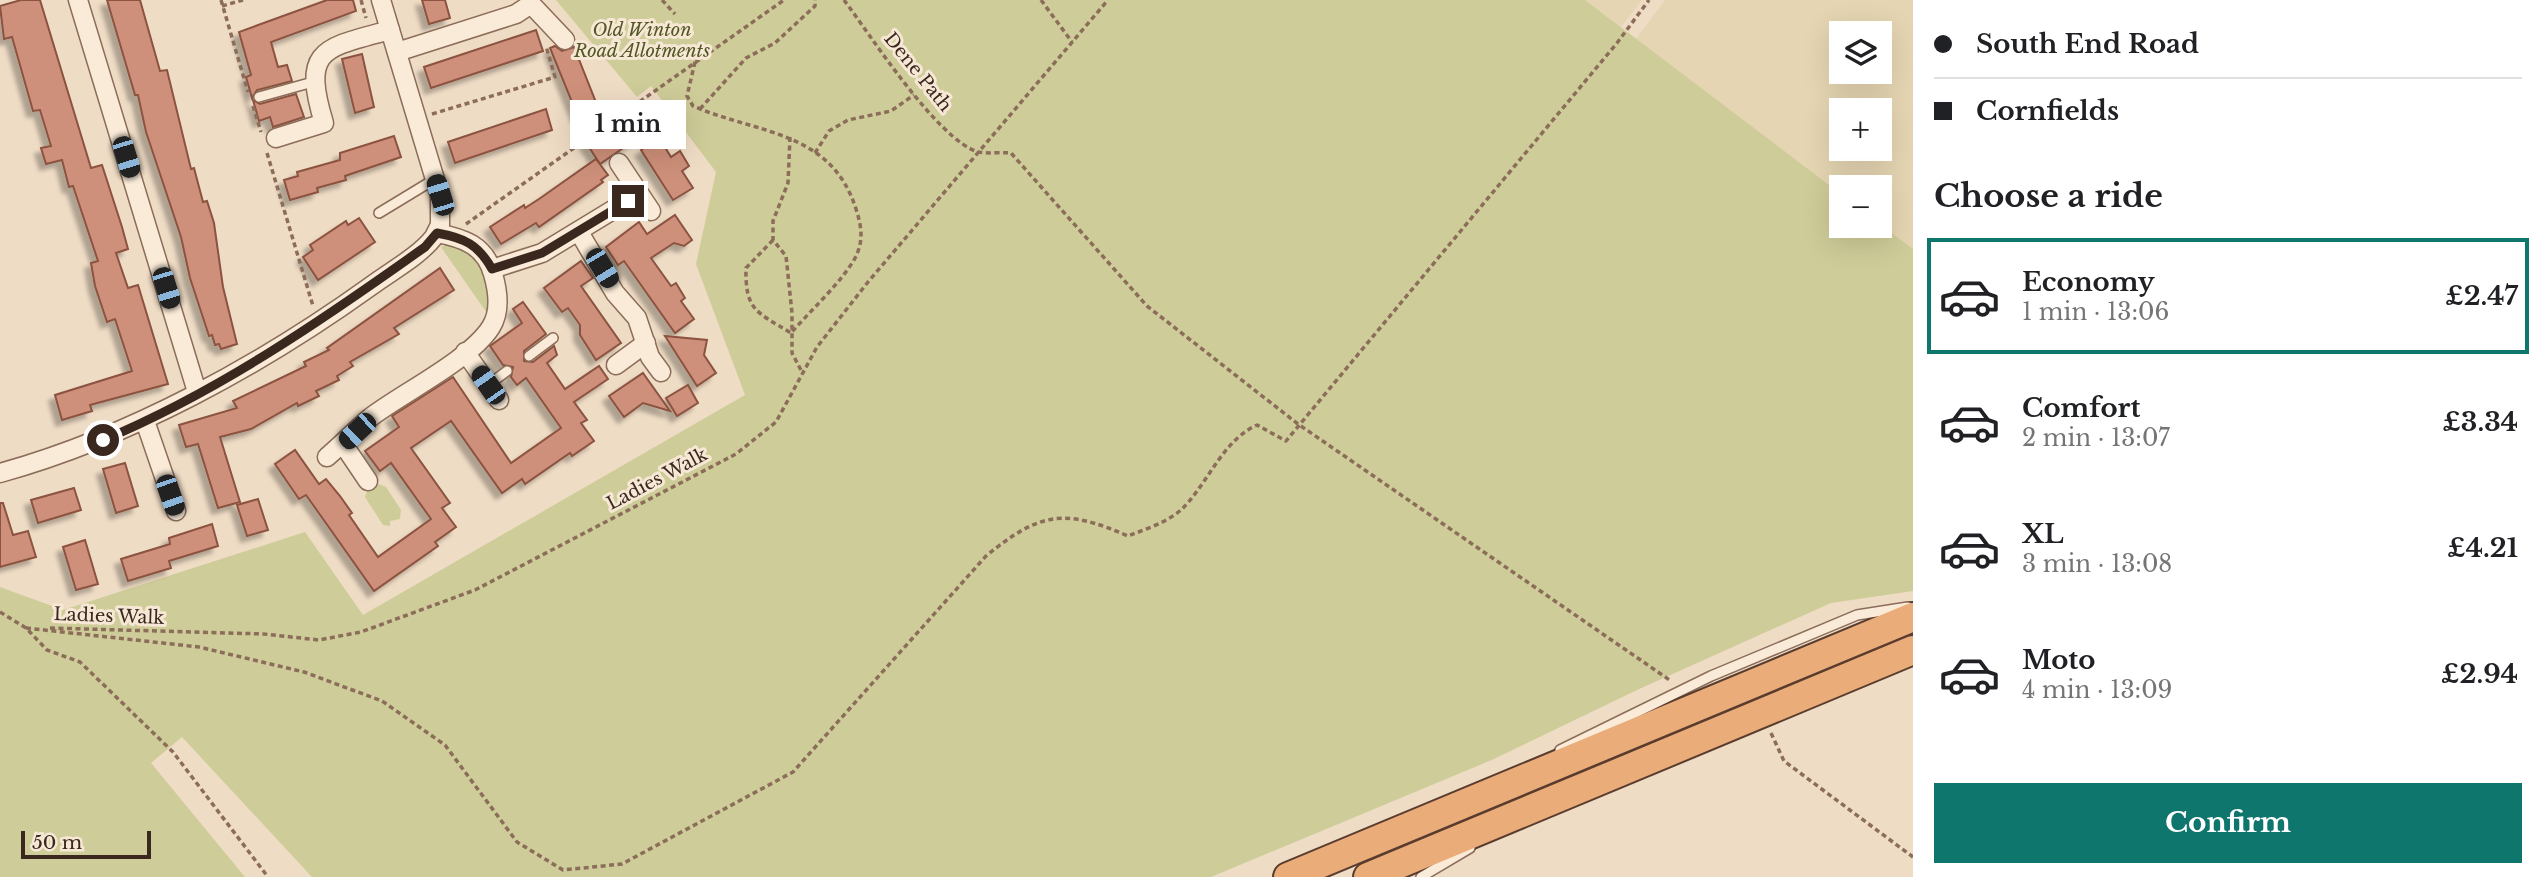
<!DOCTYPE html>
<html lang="en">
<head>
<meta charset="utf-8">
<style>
	body { margin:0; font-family:"Libre Baskerville",serif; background:#f2f2f2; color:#202124; height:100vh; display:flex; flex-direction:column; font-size:26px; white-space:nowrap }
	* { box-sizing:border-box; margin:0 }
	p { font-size:23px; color:#757577 }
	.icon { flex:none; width:38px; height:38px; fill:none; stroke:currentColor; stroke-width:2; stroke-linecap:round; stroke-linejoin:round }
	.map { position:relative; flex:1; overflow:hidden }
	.details { display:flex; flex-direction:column; background:#fff; width:630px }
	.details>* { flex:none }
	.top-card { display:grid; align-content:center; height:154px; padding:0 21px; background:#fff }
	.tools { position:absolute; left:1829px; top:21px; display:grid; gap:14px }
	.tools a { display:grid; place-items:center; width:63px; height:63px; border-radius:0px; background:#fff; box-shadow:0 7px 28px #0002; font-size:35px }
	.scale { position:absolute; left:21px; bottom:18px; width:130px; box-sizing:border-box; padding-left:7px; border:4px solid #3a281f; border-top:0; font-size:19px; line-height:24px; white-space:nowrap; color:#3a281f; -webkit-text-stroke:5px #f6e8d5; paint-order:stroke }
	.end { position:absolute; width:32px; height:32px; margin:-16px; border:9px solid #3a281f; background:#fff; box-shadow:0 0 0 4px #fff }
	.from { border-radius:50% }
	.bubble { position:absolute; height:49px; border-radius:0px; background:#fff; box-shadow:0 7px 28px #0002; font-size:23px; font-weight:700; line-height:49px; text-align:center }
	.car { position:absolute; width:21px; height:42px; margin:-21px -10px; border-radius:9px; box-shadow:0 0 5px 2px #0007; background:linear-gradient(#222 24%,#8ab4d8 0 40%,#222 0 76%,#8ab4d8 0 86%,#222 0) }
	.top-card b { display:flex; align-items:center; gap:24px; height:66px; font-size:26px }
	.top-card b+b { border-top:2px solid #e0e0e0 }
	.top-card i { width:18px; height:18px; background:#202124 }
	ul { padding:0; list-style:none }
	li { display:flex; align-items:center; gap:21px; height:116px; margin:0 14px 10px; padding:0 7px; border:4px solid transparent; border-radius:0px }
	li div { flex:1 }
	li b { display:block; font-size:26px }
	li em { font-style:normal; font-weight:700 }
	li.current { border-color:#0f766e }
	li>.icon { width:63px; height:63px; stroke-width:1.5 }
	h2 { padding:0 21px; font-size:32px; line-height:84px }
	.action { display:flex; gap:14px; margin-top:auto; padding:14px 21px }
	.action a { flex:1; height:80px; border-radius:0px; background:#0f766e; color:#fff; font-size:28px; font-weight:700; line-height:80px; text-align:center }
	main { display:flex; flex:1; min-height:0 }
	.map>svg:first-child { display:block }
	.farmland { fill:#e5d5b2; fill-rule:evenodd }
	.green { fill:#cecc98 }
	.building { fill:#ce907a; stroke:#8b5240; stroke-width:2; filter:url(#shadow) }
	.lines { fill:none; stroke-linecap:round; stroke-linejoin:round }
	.service-casing { stroke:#8b6d5a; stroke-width:12 }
	.minor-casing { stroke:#8b6d5a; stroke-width:21 }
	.trunk-casing { stroke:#593c2f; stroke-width:32 }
	.path { stroke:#8b6d5a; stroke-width:3.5; stroke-dasharray:5 3.5; stroke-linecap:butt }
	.service { stroke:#faebd8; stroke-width:9 }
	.minor { stroke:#faebd8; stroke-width:18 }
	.trunk { stroke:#eaac78; stroke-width:28 }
	.route { stroke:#3a281f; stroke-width:9 }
	.labels { text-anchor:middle; stroke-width:6; stroke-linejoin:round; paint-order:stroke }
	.park-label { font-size:18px; font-style:italic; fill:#525725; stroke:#f6e8d5 }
	.street-label { font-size:18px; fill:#3a281f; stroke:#f6e8d5 }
</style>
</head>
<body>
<main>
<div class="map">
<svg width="1913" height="877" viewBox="0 0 1913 877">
	<defs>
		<filter id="shadow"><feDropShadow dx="-6" dy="6" stdDeviation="2" flood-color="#0004"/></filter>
	</defs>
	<rect width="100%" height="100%" fill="#efdcc5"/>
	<g class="farmland">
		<path d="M1585,0H1642L1621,27Z"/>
		<path d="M1665,0H1913V249L1880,224V187H1841V194L1636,39ZM1841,33H1880V72H1841ZM1841,110H1880V149H1841Z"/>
	</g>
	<g class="green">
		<path d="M556,0H1585L1841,194V226L1880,224L1913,249V591L1831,603L1637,690L1494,759L1211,877H312L182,737L151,763L245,877H0V587L63,610L305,532L363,615L745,395L696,264L716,172L651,86L637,97Z"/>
		<path d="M450,244C482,249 493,288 489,316L441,247Z"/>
		<path d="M376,483L386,487L401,510L400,519L390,521V526L383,525L365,497L368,489Z"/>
	</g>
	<g class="building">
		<path d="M21,0H40L91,168L102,165L122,227L128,249L116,253L128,288L138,285L168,384L90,405L92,411L62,420L55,395L132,371L115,319L107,322L95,286L91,263L98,261L73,186L69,187L62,160L46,164L41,148L51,146L40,110L33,111L12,37L4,39L0,6Z"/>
		<path d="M107,0H140L160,71L167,70L191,169L194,168L203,202L207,201L214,223L223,287L237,344L221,349L219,344L215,345L212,335L209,336L190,278L181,237L146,132L138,95H135Z"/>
		<path d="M327,0H353L356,11L271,42L278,67L287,65L292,81L257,90L252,98L246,77L251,75L239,32Z"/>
		<path d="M422,0H445L450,18L429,24Z"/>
		<path d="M536,30L543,51L431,88L424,67Z"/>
		<path d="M555,46L562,51L574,47L599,110L578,117L550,48Z"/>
		<path d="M362,54L374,107L355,113L342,59Z"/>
		<path d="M296,94L304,117L273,127L270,117L259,121L253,100L260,104Z"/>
		<path d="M546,109L552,130L455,163L448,142Z"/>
		<path d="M622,119L636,139L600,164L585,141Z"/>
		<path d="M394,136L401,157L345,176L346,180L317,188L318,192L290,200L284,180L298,176L297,172L340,160V153Z"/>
		<path d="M660,139L671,157L680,151L689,166L682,171L693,188L673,200L641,150Z"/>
		<path d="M596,159L608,175L601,180L603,182L539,227L536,223L501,244L490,227L524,205L525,208L539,199Z"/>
		<path d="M675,215L692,240L684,246L674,243L651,258L671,286L676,283L685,298L681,301L694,319L675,333L624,261L618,265L606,247L639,222L647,234Z"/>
		<path d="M359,218L375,242L318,280L303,257L313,250L310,245L346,221L348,225Z"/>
		<path d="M581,261L593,278L581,286L621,343L596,360L580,335V325L568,308L562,312L544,288Z"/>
		<path d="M440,268L454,290L394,328L399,334L350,362L353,366L337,376L339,380L316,391L319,396L298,406L297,403L251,429L220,437L240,502L218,508L198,444L186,447L179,425L237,408L233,401L306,366L304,362L329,350L327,348Z"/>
		<path d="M523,302L546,334L524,351V361L533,362L554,346L557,355L547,363L565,389L599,366L608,379L574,402L587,420L581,423L594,441L572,456L570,453L525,484L522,479L502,493L451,421L411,448L450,503L442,508L456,527L435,542L438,546L374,591L306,495L299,499L275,464L295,450L319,484L326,479L340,496L352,513L349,515L378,557L431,519L391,463L380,471L365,451L399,427L392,416L453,377L511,463L561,428L526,378L517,385L511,377L513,367L503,365L490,346L522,323L513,309Z"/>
		<path d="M665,336L707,340L704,355L716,373L697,386Z"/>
		<path d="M643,373L670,411L643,403L624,417L609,396Z"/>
		<path d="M688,385L698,403L677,416L666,398Z"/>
		<path d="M125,463L138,506L116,513L103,469Z"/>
		<path d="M74,488L81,510L38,523L31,500Z"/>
		<path d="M258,499L268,530L247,536L237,505Z"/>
		<path d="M0,503H3L13,535L28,531L36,557L0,567Z"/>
		<path d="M212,524L218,546L169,561L171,568L128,581L121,559L170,544L169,538Z"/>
		<path d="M85,540L98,584L76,590L63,547Z"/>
	</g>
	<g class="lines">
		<defs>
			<g id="service">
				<path d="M259,97L313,82"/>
				<path d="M379,213L435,179"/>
				<path d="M529,356L553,338"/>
				<path d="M488,385L507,371"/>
				<path d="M1560,750L1711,676L1857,615L1908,607"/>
				<path d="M1421,877L1470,848"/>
			</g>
			<g id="minor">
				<path d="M78,0L197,392"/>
				<path d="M397,52L516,14L531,4L565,40"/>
				<path d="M276,138L324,123C301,48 324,48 390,30"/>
				<path d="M619,163L651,211"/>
				<path d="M579,232L615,293L637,318L650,357L661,372"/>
				<path d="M492,269L542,253L639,194"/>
				<path d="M465,352L499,400"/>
				<path d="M616,365L646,343"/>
				<path d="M145,421L176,511"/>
				<path d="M343,444L368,481"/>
				<path d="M327,457C342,444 356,430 371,417C404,392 470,360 491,327C501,311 498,291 493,274C485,245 463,238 437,233"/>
				<path d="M0,473C130,437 261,365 371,286C391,271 418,257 434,237L440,225V196L381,0"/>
			</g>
			<g id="trunk">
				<path d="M1288,877L1913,617"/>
				<path d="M1368,877L1913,650"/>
			</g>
		</defs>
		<use href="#service" class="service-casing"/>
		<use href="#minor" class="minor-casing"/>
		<use href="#trunk" class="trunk-casing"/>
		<g class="path">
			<path d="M221,0L248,92"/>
			<path d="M361,0L366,18"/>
			<path d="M662,0L675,14"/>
			<path d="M844,0C871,36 937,139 978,152C988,154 1001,152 1011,153L1147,306L1298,424L1671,681"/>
			<path d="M1041,0L1072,42"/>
			<path d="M222,6L243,0"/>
			<path d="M695,62L687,96L693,106C757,134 831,130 856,209C862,228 864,242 854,260C838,286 811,310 791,333"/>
			<path d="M253,106L261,132"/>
			<path d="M700,109L746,58L775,43L815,6V0"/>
			<path d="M432,114L555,77L546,46"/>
			<path d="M790,137L788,183L773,221V240L786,256L792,313V353L803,374"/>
			<path d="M267,153L313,306"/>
			<path d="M815,153L829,131L848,120L891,111L914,95"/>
			<path d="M466,224L784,0"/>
			<path d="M773,240L746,268C745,311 757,312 791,333"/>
			<path d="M0,612L26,628L47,650L80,662L173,752L268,877"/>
			<path d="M26,628L199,647L304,672L382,701L445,745L517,842L563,870L622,864L793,772L986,556C1040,512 1064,508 1128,536C1146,529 1168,522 1182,509C1209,482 1222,441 1257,425L1286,441L1617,43L1649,0"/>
			<path d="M50,628L264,634L319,640L361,632L475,590L736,454L776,422L817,347L868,282L1108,0"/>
			<path d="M1771,733L1784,761L1913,857"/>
		</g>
		<use href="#service" class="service"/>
		<use href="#minor" class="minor"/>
		<use href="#trunk" class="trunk"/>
	</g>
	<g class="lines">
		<path class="route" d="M103,440C218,392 324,319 425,247L437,233C464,238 478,244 492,269L542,253L628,201"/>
	</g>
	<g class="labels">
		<g class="park-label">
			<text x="642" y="36">Old Winton<tspan x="642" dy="21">Road Allotments</tspan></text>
		</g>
		<g class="street-label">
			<text transform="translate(918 72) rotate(51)" y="6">Dene Path</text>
			<text transform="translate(657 479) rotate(-28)" y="6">Ladies Walk</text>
			<text transform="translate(109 616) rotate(2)" y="6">Ladies Walk</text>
		</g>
	</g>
</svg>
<div class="tools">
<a><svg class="icon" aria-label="layers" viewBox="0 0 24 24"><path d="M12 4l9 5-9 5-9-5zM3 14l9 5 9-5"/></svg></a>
<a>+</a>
<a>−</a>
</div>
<div class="scale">50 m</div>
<i class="end from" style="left:103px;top:440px"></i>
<i class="end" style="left:628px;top:201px"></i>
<div class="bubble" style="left:570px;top:100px;width:116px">1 min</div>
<i class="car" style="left:126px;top:157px;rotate:163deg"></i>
<i class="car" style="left:440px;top:195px;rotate:343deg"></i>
<i class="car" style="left:602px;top:268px;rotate:149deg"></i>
<i class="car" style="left:166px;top:288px;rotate:163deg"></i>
<i class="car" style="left:488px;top:385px;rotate:325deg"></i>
<i class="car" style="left:357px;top:431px;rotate:227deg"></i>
<i class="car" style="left:170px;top:495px;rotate:161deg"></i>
</div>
<section class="details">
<div class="top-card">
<b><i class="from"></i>South End Road</b>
<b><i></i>Cornfields</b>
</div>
<h2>Choose a ride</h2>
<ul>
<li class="current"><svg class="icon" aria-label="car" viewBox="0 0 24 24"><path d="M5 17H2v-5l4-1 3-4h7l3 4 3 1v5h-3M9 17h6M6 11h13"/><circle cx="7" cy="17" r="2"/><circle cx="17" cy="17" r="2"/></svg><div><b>Economy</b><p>1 min · 13:06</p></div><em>£2.47</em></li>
<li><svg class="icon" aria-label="car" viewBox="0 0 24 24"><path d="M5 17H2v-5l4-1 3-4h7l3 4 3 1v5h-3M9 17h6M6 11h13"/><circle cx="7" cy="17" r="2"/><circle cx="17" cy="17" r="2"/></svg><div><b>Comfort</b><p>2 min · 13:07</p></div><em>£3.34</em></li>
<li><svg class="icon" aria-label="car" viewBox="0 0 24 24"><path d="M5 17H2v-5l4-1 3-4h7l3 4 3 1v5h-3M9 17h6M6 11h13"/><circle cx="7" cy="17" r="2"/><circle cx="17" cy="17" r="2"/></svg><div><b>XL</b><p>3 min · 13:08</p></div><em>£4.21</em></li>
<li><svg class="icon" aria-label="car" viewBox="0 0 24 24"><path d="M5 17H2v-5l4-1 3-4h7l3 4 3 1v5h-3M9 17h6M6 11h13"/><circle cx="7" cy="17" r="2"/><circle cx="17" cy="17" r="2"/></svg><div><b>Moto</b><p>4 min · 13:09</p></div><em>£2.94</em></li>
</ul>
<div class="action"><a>Confirm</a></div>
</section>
</main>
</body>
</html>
